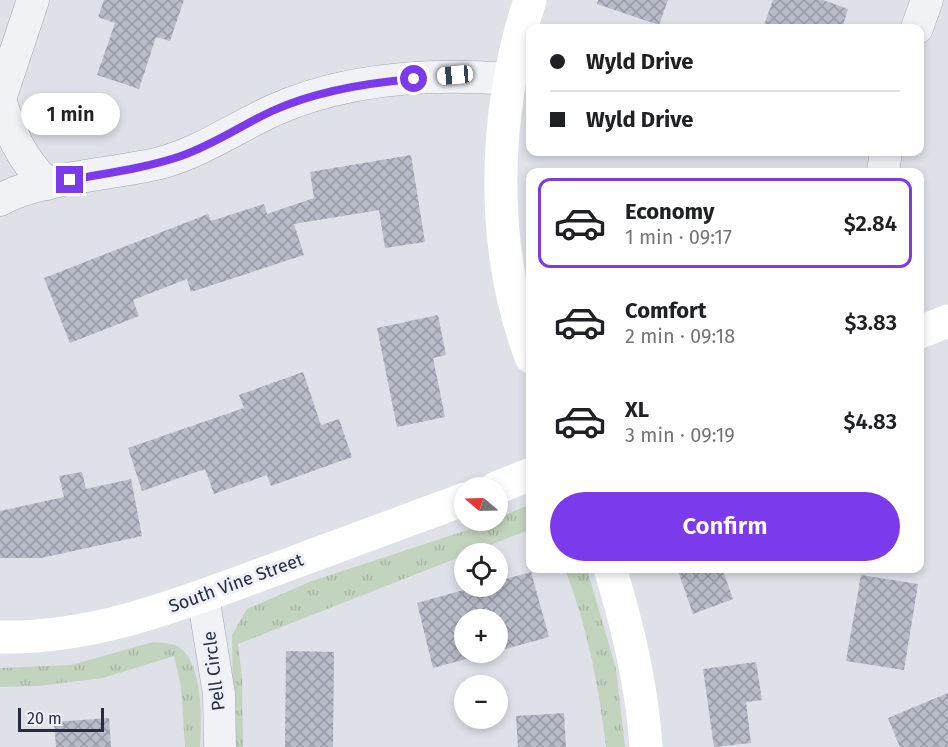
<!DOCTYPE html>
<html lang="en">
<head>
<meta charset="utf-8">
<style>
	body { margin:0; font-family:"Fira Sans",sans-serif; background:#f6f6f6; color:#202124; height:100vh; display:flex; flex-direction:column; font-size:22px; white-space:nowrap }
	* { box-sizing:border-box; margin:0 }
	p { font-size:20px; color:#757577 }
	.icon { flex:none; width:33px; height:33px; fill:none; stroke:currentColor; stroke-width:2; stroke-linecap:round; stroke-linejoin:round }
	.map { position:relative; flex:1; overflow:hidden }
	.side { position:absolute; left:526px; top:168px; width:398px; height:405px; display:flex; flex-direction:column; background:#fff; border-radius:12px; box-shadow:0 3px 9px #0003 }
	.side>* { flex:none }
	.banner { position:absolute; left:526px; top:24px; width:398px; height:132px; border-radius:12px; box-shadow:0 3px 9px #0003; display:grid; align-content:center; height:132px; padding:0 24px; background:#fff }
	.needle { width:39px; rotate:289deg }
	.controls { position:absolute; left:454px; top:477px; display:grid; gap:12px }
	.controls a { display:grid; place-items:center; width:54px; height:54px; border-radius:50%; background:#fff; box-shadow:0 3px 9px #0003; font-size:30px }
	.scale { position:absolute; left:18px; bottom:15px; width:86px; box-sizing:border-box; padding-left:6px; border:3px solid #262d40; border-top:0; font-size:16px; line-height:21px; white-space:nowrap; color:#262d40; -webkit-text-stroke:4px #edf0f6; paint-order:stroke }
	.end { position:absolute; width:27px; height:27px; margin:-14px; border:8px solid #7c3aed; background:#fff; box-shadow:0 0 0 3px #fff }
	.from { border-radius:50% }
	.bubble { position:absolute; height:42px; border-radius:21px; background:#fff; box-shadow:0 3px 9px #0003; font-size:20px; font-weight:600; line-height:42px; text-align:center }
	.car { position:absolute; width:18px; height:36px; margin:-18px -9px; border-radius:8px; box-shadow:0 0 4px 2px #0007; background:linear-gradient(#fff 24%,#345 0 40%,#fff 0 76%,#345 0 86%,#fff 0) }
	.banner b { display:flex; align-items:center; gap:21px; height:57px; font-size:22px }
	.banner b+b { border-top:2px solid #e0e0e0 }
	.banner i { width:15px; height:15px; background:#202124 }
	ul { padding:10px 0 0; list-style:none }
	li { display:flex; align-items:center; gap:18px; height:90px; margin:0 12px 9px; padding:0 12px; border:3px solid transparent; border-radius:12px }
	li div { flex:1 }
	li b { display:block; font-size:22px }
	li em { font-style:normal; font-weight:600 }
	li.active { border-color:#7c3aed }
	li>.icon { width:54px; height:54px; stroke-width:1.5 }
	.cta { display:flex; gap:12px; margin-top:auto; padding:12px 24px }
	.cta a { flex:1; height:69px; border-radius:36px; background:#7c3aed; color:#fff; font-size:24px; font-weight:600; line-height:69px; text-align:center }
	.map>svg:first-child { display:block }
	.grass { fill:url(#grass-tufts) }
	.building { fill:url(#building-cross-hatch) }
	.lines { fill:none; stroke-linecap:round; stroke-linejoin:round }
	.street-casing { stroke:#a3a7b2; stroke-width:33 }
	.street { stroke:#f1f2f6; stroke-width:32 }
	.secondary { stroke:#fff; stroke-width:33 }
	.route { stroke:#7c3aed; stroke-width:8 }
	.labels { text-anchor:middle; stroke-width:6; stroke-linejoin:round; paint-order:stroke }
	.street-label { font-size:18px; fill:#262d40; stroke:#edf0f6 }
</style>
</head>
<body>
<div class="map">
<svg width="948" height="747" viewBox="0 0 948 747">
	<defs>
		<pattern id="grass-tufts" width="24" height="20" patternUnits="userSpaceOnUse" patternTransform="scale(1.5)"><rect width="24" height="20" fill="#c2d3be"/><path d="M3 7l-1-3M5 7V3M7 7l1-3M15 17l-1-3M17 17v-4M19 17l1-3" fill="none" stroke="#a7b5a4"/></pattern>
		<pattern id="building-cross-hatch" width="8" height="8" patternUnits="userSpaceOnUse" patternTransform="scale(1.5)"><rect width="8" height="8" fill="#b8bcc8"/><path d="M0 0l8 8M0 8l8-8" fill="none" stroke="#9599a4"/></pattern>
	</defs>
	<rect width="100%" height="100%" fill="#dee1e8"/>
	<g class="grass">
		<path d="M531,504V529L238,644L242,677L243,747H234L232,635L247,609L312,581L498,520V518Z"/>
		<path d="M565,569H587L616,669L625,747H606C599,686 587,626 565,569Z"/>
		<path d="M153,642C161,643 173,642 180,648C203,664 202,722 200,747H185L181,686L174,656L103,678L38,686L0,687V668L71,665Z"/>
	</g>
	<g class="building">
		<path d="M104,0H184L170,41L156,37L139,89L97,75L115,23L98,17Z"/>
		<path d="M598,0H668L659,25L597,4Z"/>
		<path d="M773,0H823L848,9L842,28H763Z"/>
		<path d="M411,155L425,242L385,248L379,210L294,224L304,255L191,292L187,279L133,300L139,316L70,343L44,278L208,214L211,221L264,204L267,214L314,198L310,172Z"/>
		<path d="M438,315L446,355L433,358L445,417L397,427L377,328Z"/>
		<path d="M303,372L321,425L339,419L352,457L271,486L267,475L214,494L205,469L142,491L128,448L244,408L239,395Z"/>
		<path d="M82,472L86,489L131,479L142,536L41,558H0V511L64,497L59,476Z"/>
		<path d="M677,568H722L733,599L693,614Z"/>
		<path d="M531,572L549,637L498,651V620H465V652H491L433,668L417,603L478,586H498V581Z"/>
		<path d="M861,575L918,584L904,670L846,661Z"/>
		<path d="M286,651L334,652L333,747H285Z"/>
		<path d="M756,662L762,700L746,702L751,743L714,747L703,669Z"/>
		<path d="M948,693V747H900L888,718Z"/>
		<path d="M564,713L566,747H518L516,716Z"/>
		<path d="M109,718L111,747H56L54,722Z"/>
	</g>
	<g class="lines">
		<defs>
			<g id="street">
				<path d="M917,28L927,0"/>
				<path d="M0,99L33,0"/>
				<path d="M0,100C12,136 20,157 47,184"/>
				<path d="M883,172L886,152"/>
				<path d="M0,200C37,178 116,174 160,163C199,153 235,128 272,111C345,78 430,73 509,79"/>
				<path d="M203,596L219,694L220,747"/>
			</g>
		</defs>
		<use href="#street" class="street-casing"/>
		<use href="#street" class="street"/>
		<g class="secondary">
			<path d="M530,0C493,113 489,245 531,357"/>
			<path d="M920,332L948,321"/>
			<path d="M496,488L531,474"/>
			<path d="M610,568C628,628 642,685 646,747"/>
			<path d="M0,637C94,639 181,604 268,572C334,548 399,523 465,499"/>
		</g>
	</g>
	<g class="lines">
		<path class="route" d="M70,180C107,173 146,168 181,156C213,145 242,125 272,111C316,91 365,83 414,79"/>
	</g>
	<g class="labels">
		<g class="street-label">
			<text transform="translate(236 583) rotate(-20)" y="6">South Vine Street</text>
			<text transform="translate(214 671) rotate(-97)" y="6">Pell Circle</text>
		</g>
	</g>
</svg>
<div class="controls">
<a><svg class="needle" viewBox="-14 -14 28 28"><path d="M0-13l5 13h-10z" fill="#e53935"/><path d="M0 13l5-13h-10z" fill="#757577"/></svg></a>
<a><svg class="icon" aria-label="locate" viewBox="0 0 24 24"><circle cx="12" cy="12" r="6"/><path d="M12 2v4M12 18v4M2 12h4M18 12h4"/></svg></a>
<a>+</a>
<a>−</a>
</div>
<div class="scale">20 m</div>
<i class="end from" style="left:414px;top:79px"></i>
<i class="end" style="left:70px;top:180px"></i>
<div class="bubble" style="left:21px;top:93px;width:99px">1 min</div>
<i class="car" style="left:455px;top:75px;rotate:265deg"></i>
<div class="banner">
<b><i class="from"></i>Wyld Drive</b>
<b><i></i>Wyld Drive</b>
</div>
<section class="side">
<ul>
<li class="active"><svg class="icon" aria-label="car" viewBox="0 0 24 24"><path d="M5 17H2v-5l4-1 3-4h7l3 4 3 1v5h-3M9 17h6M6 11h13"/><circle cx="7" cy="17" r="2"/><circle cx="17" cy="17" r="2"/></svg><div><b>Economy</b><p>1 min · 09:17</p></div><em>$2.84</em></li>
<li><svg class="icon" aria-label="car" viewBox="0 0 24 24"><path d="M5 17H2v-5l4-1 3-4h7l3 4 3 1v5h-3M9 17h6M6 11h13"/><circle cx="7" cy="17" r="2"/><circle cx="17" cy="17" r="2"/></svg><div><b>Comfort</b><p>2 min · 09:18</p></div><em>$3.83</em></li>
<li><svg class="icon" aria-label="car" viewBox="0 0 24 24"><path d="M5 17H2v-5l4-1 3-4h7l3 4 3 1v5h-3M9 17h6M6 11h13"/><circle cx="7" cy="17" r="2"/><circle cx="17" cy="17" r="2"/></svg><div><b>XL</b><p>3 min · 09:19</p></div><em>$4.83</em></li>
</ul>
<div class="cta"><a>Confirm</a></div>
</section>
</div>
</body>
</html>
